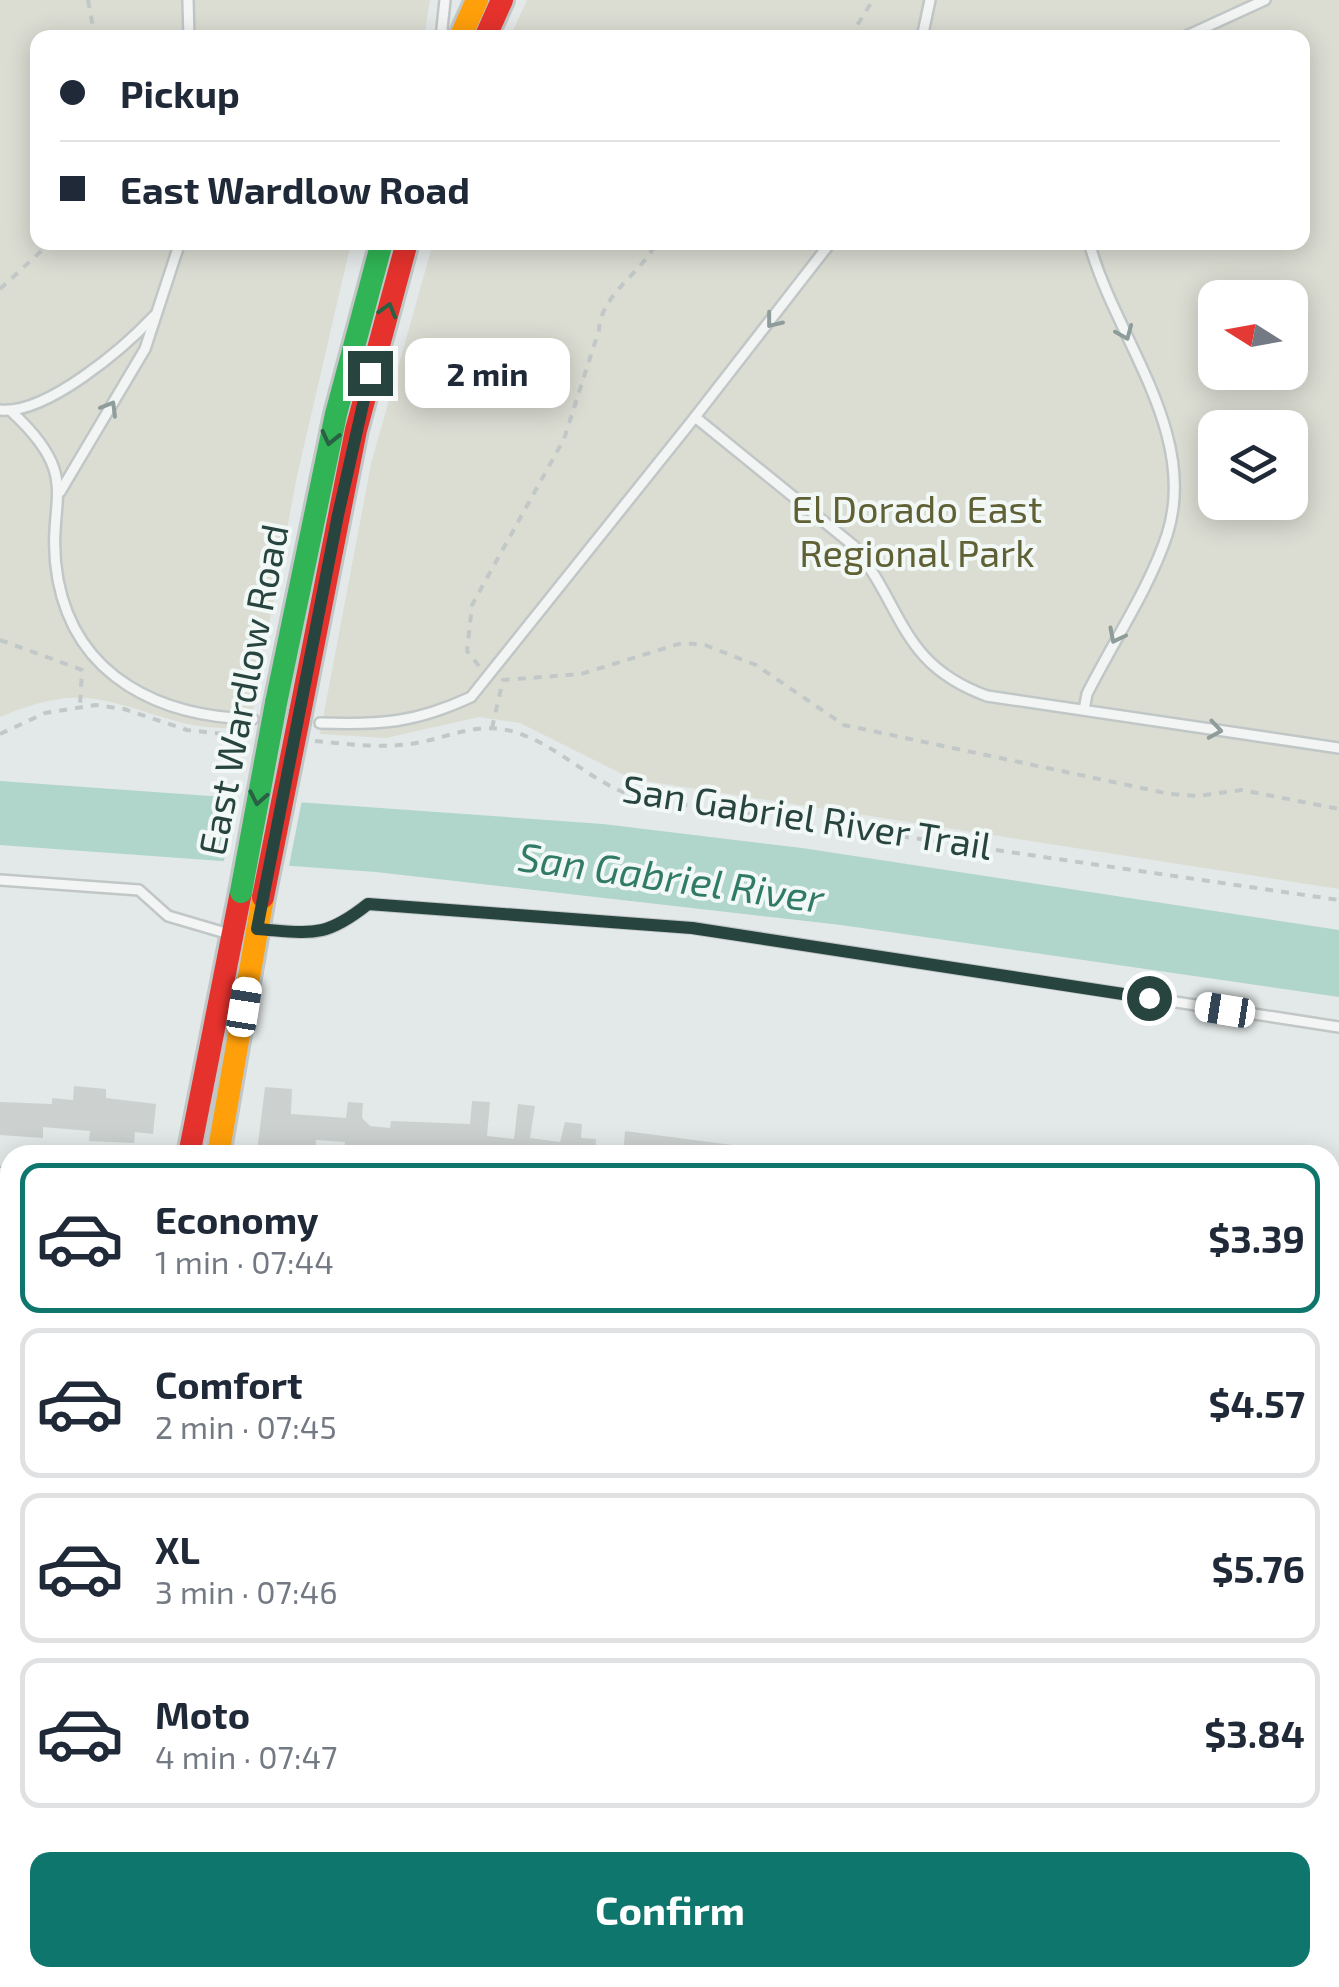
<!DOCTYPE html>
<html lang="en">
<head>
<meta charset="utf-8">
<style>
	body { margin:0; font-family:"Exo 2",sans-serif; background:#f2f2f3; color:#1f2937; height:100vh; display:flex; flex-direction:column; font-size:38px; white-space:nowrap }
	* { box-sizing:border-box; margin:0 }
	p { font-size:32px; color:#747a83 }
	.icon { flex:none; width:55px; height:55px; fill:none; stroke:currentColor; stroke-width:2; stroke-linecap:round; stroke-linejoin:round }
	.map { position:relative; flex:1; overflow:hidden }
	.drawer { position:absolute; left:0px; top:1145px; width:1340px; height:842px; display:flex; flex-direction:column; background:#fff; border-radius:30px 30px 0 0; box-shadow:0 5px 25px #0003 }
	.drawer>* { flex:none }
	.banner { position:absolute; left:30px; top:30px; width:1280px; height:220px; border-radius:20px; box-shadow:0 5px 25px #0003; display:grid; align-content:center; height:220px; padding:0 30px; background:#fff }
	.needle { width:65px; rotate:281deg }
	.tools { position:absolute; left:1198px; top:280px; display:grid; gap:20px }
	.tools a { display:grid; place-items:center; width:110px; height:110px; border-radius:20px; background:#fff; box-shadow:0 5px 25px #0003; font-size:50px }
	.end { position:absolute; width:45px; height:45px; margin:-22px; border:12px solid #28443f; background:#fff; box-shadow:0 0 0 5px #fff }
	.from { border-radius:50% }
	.bubble { position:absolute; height:70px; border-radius:20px; background:#fff; box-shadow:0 5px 25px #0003; font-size:32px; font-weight:700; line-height:70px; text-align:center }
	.car { position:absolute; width:30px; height:60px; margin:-30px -15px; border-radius:12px; box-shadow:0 0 8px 2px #0007; background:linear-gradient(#fff 24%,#345 0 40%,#fff 0 76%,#345 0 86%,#fff 0) }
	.banner b { display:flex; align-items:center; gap:35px; height:95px; font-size:38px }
	.banner b+b { border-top:2px solid #e0e1e3 }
	.banner i { width:25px; height:25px; background:#1f2937 }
	ul { padding:18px 0 0; list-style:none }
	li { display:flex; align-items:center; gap:30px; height:150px; margin:0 20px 15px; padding:0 10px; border:5px solid #e0e1e3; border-radius:20px }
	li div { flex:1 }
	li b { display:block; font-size:38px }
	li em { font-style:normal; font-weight:700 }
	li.current { border-color:#0f766e }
	li>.icon { width:90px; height:90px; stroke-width:1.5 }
	.button { display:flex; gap:20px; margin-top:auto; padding:20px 30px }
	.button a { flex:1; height:115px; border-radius:20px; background:#0f766e; color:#fff; font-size:40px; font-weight:700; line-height:115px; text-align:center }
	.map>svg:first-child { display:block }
	.green { fill:#dbddd3; fill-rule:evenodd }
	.water { fill:#b0d5ca }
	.pier { fill:#e3e9e8 }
	.building { fill:#ccd1d0 }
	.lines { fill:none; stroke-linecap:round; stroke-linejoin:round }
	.lane-casing { stroke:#c1c7c6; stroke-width:14 }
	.street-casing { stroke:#c1c7c6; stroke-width:22 }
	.fast-casing { stroke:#c1c7c6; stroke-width:28 }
	.slow-casing { stroke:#c1c7c6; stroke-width:28 }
	.jam-casing { stroke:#c1c7c6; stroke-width:28 }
	.path { stroke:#c2c8c7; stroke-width:4; stroke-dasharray:8 8; stroke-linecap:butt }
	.lane { stroke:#f3f5f5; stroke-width:9 }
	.street { stroke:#f3f5f5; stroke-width:18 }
	.fast { stroke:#30b455; stroke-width:22 }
	.slow { stroke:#ff9f0a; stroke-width:22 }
	.jam { stroke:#e5322d; stroke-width:22 }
	.fast-bridge-casing { stroke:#c1c7c6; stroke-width:28; stroke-linecap:butt }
	.jam-bridge-casing { stroke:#c1c7c6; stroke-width:28; stroke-linecap:butt }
	.fast-bridge { stroke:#30b455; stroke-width:22 }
	.jam-bridge { stroke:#e5322d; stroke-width:22 }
	.oneway { stroke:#2a6044 }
	.oneway2 { stroke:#8e9c9a }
	.route { stroke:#28443f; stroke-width:12 }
	.labels { text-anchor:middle; stroke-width:8; stroke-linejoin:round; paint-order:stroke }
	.park-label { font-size:38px; fill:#606035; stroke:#f1f8f6 }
	.street-label { font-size:38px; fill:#28443f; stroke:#f1f8f6 }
	.water-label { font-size:40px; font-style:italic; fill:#307a66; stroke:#f1f8f6 }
</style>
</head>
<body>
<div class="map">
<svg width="1339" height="1987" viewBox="0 0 1339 1987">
	<rect width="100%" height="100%" fill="#e3e9e8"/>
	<g class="green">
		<path d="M0,0H430L424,37L38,38V242L351,243L297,476L249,730C227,728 201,728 179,722C102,700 81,683 0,717Z"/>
		<path d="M527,0H1339V889L632,779L520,723L479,717L386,738L320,734L371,464L433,243L1302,242V38L510,37ZM1215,298H1290V372H1215ZM1215,428H1290V502H1215Z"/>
	</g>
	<path class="water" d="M0,781L603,824L802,848L1339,930V997L841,925L376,872L0,845Z"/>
	<path class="pier" d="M238,791L303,795L288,871L223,866Z"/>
	<g class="building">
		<path d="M74,1086L106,1089V1098L156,1104L153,1134L135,1132L134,1143L89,1141L90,1131L43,1127V1138L0,1135V1102L52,1104V1098L73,1100Z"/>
		<path d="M265,1087L292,1089L291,1114L346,1118L348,1102L363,1103L362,1118L370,1126L390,1128L391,1121L470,1124L472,1101L490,1102L487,1136L514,1139L518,1104L535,1106L530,1138L560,1142L565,1122L582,1124L581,1138L596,1139L595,1155H363L364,1150L344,1149L345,1142L316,1140L315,1155L257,1152Z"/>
		<path d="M625,1131L740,1146V1155H623Z"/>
	</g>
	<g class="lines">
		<defs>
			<g id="lane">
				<path d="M188,0L189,38"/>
				<path d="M441,38L445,0"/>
				<path d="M922,38L930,0"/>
				<path d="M1182,38L1265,0"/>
				<path d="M0,410C46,415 124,348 154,316"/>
				<path d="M12,412C87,482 43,499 58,580C77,679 162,717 253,719"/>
				<path d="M695,417L831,242"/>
				<path d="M60,492L145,349L180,242"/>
				<path d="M1084,710L1087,694C1113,642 1149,589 1167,535C1200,433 1114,336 1089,242"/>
				<path d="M320,723C381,725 415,723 471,697L695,417L854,546C905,610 900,664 987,696L1339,748"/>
				<path d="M0,880L139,890L168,916L229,934"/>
				<path d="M259,929C314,933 324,939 368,904L693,928L1339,1027"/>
			</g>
			<g id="street">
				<path d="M0,1177H10"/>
				<path d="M1330,1327L1339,1328"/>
				<path d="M0,1669L10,1671"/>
				<path d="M0,1886L10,1888"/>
				<path d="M439,1978L488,1987"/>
				<path d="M506,1987L508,1978"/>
				<path d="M718,1987L720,1978"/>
				<path d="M937,1987L939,1978"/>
				<path d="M1153,1987L1155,1978"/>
			</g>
			<path id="fast" d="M276,703L336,414L382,242"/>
			<g id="slow">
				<path d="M460,38L477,0"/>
				<path d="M218,1155L263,897"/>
				<path d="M27,1987L29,1978"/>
				<path d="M60,1987L61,1978"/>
			</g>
			<g id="jam">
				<path d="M485,38L502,0"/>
				<path d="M300,713L356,430L407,242"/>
				<path d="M189,1155L241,892"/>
			</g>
		</defs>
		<use href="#lane" class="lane-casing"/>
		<use href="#street" class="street-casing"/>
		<use href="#fast" class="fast-casing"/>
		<use href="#slow" class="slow-casing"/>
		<use href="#jam" class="jam-casing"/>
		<g class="path">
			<path d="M88,0L95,38"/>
			<path d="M849,38L873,0"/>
			<path d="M0,289L51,242"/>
			<path d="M0,640L82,670L80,705"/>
			<path d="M479,666L467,651L472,605L564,439L599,330C601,294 640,275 657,242"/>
			<path d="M492,728L503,680L581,674L682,643L705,645L756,665L844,725L1170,794L1197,796L1242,790L1339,809"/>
			<path d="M0,734L45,713L96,705L124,709L187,730L250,737"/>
			<path d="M315,741C348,744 383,749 416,743C451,737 477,721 515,732C563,747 595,788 645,799L1339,900"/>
		</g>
		<use href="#lane" class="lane"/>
		<use href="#street" class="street"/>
		<use href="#fast" class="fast"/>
		<use href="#slow" class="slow"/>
		<use href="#jam" class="jam"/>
		<defs>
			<path id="fast-bridge" d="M241,892L276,703"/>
			<path id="jam-bridge" d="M263,897L300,713"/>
		</defs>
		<use href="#fast-bridge" class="fast-bridge-casing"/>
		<use href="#jam-bridge" class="jam-bridge-casing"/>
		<use href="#fast-bridge" class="fast-bridge"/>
		<use href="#jam-bridge" class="jam-bridge"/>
	</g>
	<defs><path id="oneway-chevron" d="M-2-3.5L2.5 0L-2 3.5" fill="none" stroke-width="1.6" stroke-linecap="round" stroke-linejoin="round" transform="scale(2.5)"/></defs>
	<g class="oneway">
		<use href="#oneway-chevron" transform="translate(388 310) rotate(-74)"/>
		<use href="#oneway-chevron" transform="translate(330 438) rotate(103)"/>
		<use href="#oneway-chevron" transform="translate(258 798) rotate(101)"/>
	</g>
	<g class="oneway2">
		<use href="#oneway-chevron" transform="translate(773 321) rotate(128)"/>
		<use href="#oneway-chevron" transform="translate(1125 333) rotate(67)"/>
		<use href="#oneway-chevron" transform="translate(110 408) rotate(-59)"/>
		<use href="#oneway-chevron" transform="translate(1116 636) rotate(117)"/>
		<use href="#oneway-chevron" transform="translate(1215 730) rotate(9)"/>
	</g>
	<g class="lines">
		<path class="route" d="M370,373L338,515L257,929C311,933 324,939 368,904L692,928L1149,998"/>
	</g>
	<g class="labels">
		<g class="park-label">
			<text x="917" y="523">El Dorado East<tspan x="917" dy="44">Regional Park</tspan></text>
		</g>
		<g class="street-label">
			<text transform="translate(244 690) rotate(-79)" y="13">East Wardlow Road</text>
			<text transform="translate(807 818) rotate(9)" y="13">San Gabriel River Trail</text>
		</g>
		<g class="water-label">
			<text transform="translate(671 878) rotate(8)" y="14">San Gabriel River</text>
		</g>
	</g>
</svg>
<div class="tools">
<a><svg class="needle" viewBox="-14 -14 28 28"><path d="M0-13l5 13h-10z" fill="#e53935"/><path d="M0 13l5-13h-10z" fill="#747a83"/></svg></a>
<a><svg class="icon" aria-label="layers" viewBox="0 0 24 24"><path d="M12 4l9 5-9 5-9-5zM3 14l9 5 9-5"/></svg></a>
</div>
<i class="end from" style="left:1149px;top:998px"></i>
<i class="end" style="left:370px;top:373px"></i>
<div class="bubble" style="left:405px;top:338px;width:165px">2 min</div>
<i class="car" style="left:244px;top:1007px;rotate:9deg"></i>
<i class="car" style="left:1225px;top:1010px;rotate:279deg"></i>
<div class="banner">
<b><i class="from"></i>Pickup</b>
<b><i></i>East Wardlow Road</b>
</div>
<section class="drawer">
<ul>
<li class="current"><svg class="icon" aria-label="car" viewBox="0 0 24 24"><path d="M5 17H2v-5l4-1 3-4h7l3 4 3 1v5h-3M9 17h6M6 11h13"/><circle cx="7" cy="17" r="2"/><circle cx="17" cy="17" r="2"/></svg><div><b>Economy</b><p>1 min · 07:44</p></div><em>$3.39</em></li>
<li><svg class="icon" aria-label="car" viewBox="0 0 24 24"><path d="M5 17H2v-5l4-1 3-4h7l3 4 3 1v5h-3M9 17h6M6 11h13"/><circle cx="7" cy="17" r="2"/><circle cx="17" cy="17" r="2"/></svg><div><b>Comfort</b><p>2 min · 07:45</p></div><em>$4.57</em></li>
<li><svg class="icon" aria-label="car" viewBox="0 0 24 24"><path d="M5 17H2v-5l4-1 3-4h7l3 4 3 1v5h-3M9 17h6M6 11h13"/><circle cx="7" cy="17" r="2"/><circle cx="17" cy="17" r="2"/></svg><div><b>XL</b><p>3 min · 07:46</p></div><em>$5.76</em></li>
<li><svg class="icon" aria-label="car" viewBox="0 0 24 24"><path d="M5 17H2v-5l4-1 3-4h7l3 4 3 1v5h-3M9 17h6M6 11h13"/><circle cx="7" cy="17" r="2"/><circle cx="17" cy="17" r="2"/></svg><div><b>Moto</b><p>4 min · 07:47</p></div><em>$3.84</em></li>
</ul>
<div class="button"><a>Confirm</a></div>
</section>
</div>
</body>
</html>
